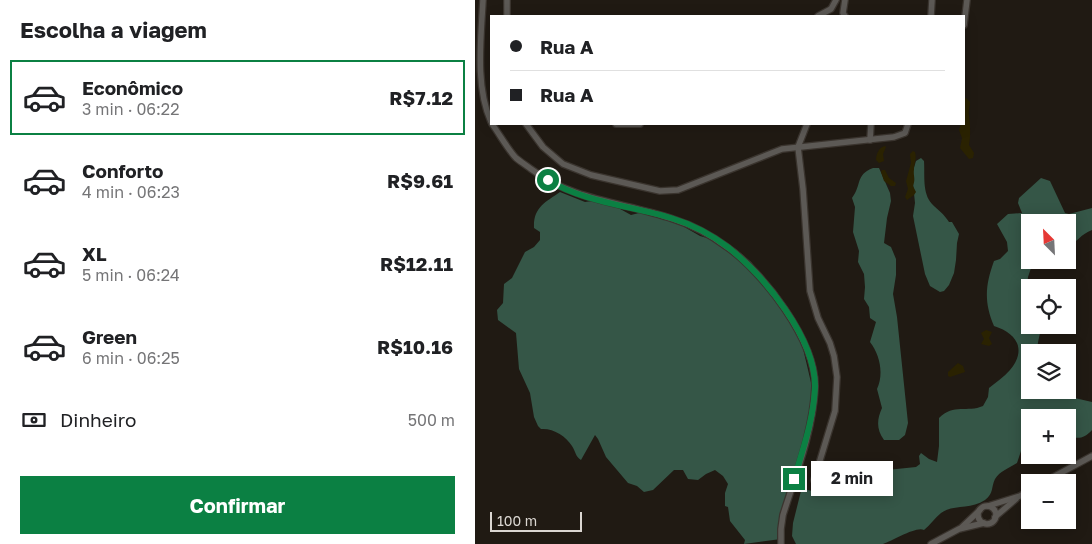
<!DOCTYPE html>
<html lang="pt">
<head>
<meta charset="utf-8">
<style>
	body { margin:0; font-family:"Golos Text",sans-serif; background:#f2f2f2; color:#202124; height:100vh; display:flex; flex-direction:column; font-size:19px; white-space:nowrap }
	* { box-sizing:border-box; margin:0 }
	p { font-size:16px; color:#757577 }
	.icon { flex:none; width:28px; height:28px; fill:none; stroke:currentColor; stroke-width:2; stroke-linecap:round; stroke-linejoin:round }
	.map { position:relative; flex:1; overflow:hidden }
	.drawer { display:flex; flex-direction:column; background:#fff; width:475px }
	.drawer>* { flex:none }
	.top-card { position:absolute; left:15px; top:15px; width:475px; height:110px; border-radius:0px; box-shadow:0 2px 12px #0003; display:grid; align-content:center; height:110px; padding:0 20px; background:#fff }
	.needle { width:32px; rotate:336deg }
	.buttons { position:absolute; left:546px; top:214px; display:grid; gap:10px }
	.buttons a { display:grid; place-items:center; width:55px; height:55px; border-radius:0px; background:#fff; box-shadow:0 2px 12px #0003; font-size:25px }
	.scale { position:absolute; left:15px; bottom:12px; width:92px; box-sizing:border-box; padding-left:5px; border:2px solid #dbd7d2; border-top:0; font-size:14px; line-height:18px; white-space:nowrap; color:#dbd7d2; -webkit-text-stroke:4px #201a13; paint-order:stroke }
	.end { position:absolute; width:22px; height:22px; margin:-11px; border:6px solid #0b8043; background:#fff; box-shadow:0 0 0 2px #fff }
	.from { border-radius:50% }
	.bubble { position:absolute; height:35px; border-radius:0px; background:#fff; box-shadow:0 2px 12px #0003; font-size:16px; font-weight:700; line-height:35px; text-align:center }
	.top-card b { display:flex; align-items:center; gap:18px; height:48px; font-size:19px }
	.top-card b+b { border-top:1px solid #e0e0e0 }
	.top-card i { width:12px; height:12px; background:#202124 }
	ul { padding:0; list-style:none }
	li { display:flex; align-items:center; gap:15px; height:75px; margin:0 10px 8px; padding:0 10px; border:2px solid transparent; border-radius:0px }
	li div { flex:1 }
	li b { display:block; font-size:19px }
	li em { font-style:normal; font-weight:700 }
	li.current { border-color:#0b8043 }
	li>.icon { width:45px; height:45px; stroke-width:1.5 }
	h2 { padding:0 20px; font-size:22px; line-height:60px }
	.pay { display:flex; align-items:center; gap:12px; height:55px; padding:0 20px; font-size:19px }
	.pay p { margin-inline-start:auto }
	.action { display:flex; gap:10px; margin-top:auto; padding:10px 20px }
	.action a { flex:1; height:58px; border-radius:0px; background:#0b8043; color:#fff; font-size:20px; font-weight:700; line-height:58px; text-align:center }
	main { display:flex; flex:1; min-height:0 }
	.map>svg:first-child { display:block }
	.forest { fill:#355647 }
	.sand { fill:#2a2201 }
	.lines { fill:none; stroke-linecap:round; stroke-linejoin:round }
	.street-casing { stroke:#3a342e; stroke-width:8 }
	.street { stroke:#5c5955; stroke-width:5.5 }
	.route { stroke:#0b8043; stroke-width:6 }
</style>
</head>
<body>
<main>
<section class="drawer">
<h2>Escolha a viagem</h2>
<ul>
<li class="current"><svg class="icon" aria-label="car" viewBox="0 0 24 24"><path d="M5 17H2v-5l4-1 3-4h7l3 4 3 1v5h-3M9 17h6M6 11h13"/><circle cx="7" cy="17" r="2"/><circle cx="17" cy="17" r="2"/></svg><div><b>Econômico</b><p>3 min · 06:22</p></div><em>R$7.12</em></li>
<li><svg class="icon" aria-label="car" viewBox="0 0 24 24"><path d="M5 17H2v-5l4-1 3-4h7l3 4 3 1v5h-3M9 17h6M6 11h13"/><circle cx="7" cy="17" r="2"/><circle cx="17" cy="17" r="2"/></svg><div><b>Conforto</b><p>4 min · 06:23</p></div><em>R$9.61</em></li>
<li><svg class="icon" aria-label="car" viewBox="0 0 24 24"><path d="M5 17H2v-5l4-1 3-4h7l3 4 3 1v5h-3M9 17h6M6 11h13"/><circle cx="7" cy="17" r="2"/><circle cx="17" cy="17" r="2"/></svg><div><b>XL</b><p>5 min · 06:24</p></div><em>R$12.11</em></li>
<li><svg class="icon" aria-label="car" viewBox="0 0 24 24"><path d="M5 17H2v-5l4-1 3-4h7l3 4 3 1v5h-3M9 17h6M6 11h13"/><circle cx="7" cy="17" r="2"/><circle cx="17" cy="17" r="2"/></svg><div><b>Green</b><p>6 min · 06:25</p></div><em>R$10.16</em></li>
</ul>
<div class="pay"><svg class="icon" aria-label="cash" viewBox="0 0 24 24"><path d="M3 7h18v10H3z"/><circle cx="12" cy="12" r="2"/></svg>Dinheiro<p>500 m</p></div>
<div class="action"><a>Confirmar</a></div>
</section>
<div class="map">
<svg width="617" height="544" viewBox="0 0 617 544">
	<rect width="100%" height="100%" fill="#201a13"/>
	<g class="forest">
		<path d="M446,158L449,161C450,175 447,193 457,204C463,210 469,214 474,222H477L484,234L482,243L481,260L479,273L474,285L469,291L465,292L455,286L450,274L438,216L440,203L437,174L441,161Z"/>
		<path d="M398,168H404L415,193L416,201L412,218L409,243L416,247L421,259V275L418,294L422,317L433,423L430,435L424,440H409C401,429 402,419 407,408L402,389C409,374 405,355 395,342L401,322L395,318L394,307L389,299L390,287L389,274L383,262L384,251L378,232L380,207L377,198C387,185 380,175 398,168Z"/>
		<path d="M566,178L575,181L590,213L594,214L617,208V230C606,234 602,242 593,247L592,222H555V260H561L556,268L553,277L551,296L555,304V325H566C566,334 561,344 563,352H555V390H579L591,396L617,402V430C609,439 603,439 593,436L592,418H555V450L546,451L542,463C534,468 525,471 520,479C516,487 519,493 510,500C495,510 478,504 466,513C460,518 455,525 449,530C441,526 418,541 408,544H321L317,536L318,523L326,491L328,489C336,490 345,495 353,492C367,487 371,479 388,484L412,470L441,467L445,464L444,456L446,453L454,459L462,462L464,446V418C479,403 492,413 508,406L513,397L514,388C521,382 529,377 535,370C552,350 542,333 519,326C509,302 510,286 519,261L525,259L533,251L532,242L522,224L533,214L547,213L543,203L544,198Z"/>
		<path d="M85,192L110,202L117,201L120,199L138,205L156,215L168,212L199,221L225,236L253,244L262,250L276,262L307,301L326,340L338,391L335,420L310,501L306,539L269,544L270,540L255,521L253,507L250,506V493L253,484L248,476L240,470L231,474L223,480L213,479L208,470H199L178,490L169,492L162,486L153,483L131,457L123,439L120,435L106,460C100,456 101,452 97,446C91,436 78,428 66,429L63,426L59,417L55,393L44,369L41,333L23,320L22,310L28,303L29,284L37,278L50,252L59,247L65,240V232L59,228C58,207 71,202 85,192Z"/>
	</g>
	<g class="sand">
		<path d="M491,98L495,102C495,107 493,111 494,115C495,125 496,134 494,145L499,153L498,158L494,159L485,148L487,138L484,130L486,124H489V99Z"/>
		<path d="M410,146L411,147L408,154L409,161L404,163L401,160C401,154 404,147 410,146Z"/>
		<path d="M438,151L440,152C442,159 439,163 439,169C438,177 441,178 438,186L441,192L439,195L432,200L430,197L433,189L431,181L436,163L435,154Z"/>
		<path d="M407,170H410L414,178L421,183L420,186H416L409,181L406,172Z"/>
		<path d="M511,330L517,332L514,338L517,344L514,346L506,344L509,339L506,333Z"/>
		<path d="M483,363L488,366L490,372L475,377L473,376V372Z"/>
	</g>
	<g class="lines">
		<defs>
			<g id="street">
				<path d="M8,0C6,40 0,85 16,122"/>
				<path d="M370,0L368,13L370,16"/>
				<path d="M32,16V0"/>
				<path d="M343,16L356,9L361,0"/>
				<path d="M456,16L457,0"/>
				<path d="M489,25L492,0"/>
				<path d="M17,124C25,135 32,148 41,158C46,162 52,166 56,169C100,202 149,202 198,219C217,225 236,235 252,247C288,272 341,341 340,387C338,431 321,474 308,515L306,529V544"/>
				<path d="M51,124L68,147L88,164L116,175L185,191L203,190L307,149L419,137L430,133L433,124"/>
				<path d="M141,124H165"/>
				<path d="M332,124L323,147L328,189L335,291L343,318L355,343L359,356L362,377L360,411L339,480"/>
				<path d="M395,140L396,124"/>
				<path d="M569,482L617,456"/>
				<path d="M513,506L545,496L555,490"/>
				<circle cx="512" cy="515" r="9"/>
				<path d="M520,517L541,499"/>
				<path d="M486,528L505,510"/>
				<path d="M456,544L484,529L509,523"/>
			</g>
		</defs>
		<use href="#street" class="street-casing"/>
		<use href="#street" class="street"/>
	</g>
	<g class="lines">
		<path class="route" d="M73,180C108,202 157,206 196,218C216,224 237,235 254,248C290,277 340,338 340,386C339,418 328,449 319,479"/>
	</g>
</svg>
<div class="buttons">
<a><svg class="needle" viewBox="-14 -14 28 28"><path d="M0-13l5 13h-10z" fill="#e53935"/><path d="M0 13l5-13h-10z" fill="#757577"/></svg></a>
<a><svg class="icon" aria-label="locate" viewBox="0 0 24 24"><circle cx="12" cy="12" r="6"/><path d="M12 2v4M12 18v4M2 12h4M18 12h4"/></svg></a>
<a><svg class="icon" aria-label="layers" viewBox="0 0 24 24"><path d="M12 4l9 5-9 5-9-5zM3 14l9 5 9-5"/></svg></a>
<a>+</a>
<a>−</a>
</div>
<div class="scale">100 m</div>
<i class="end from" style="left:73px;top:180px"></i>
<i class="end" style="left:319px;top:479px"></i>
<div class="bubble" style="left:336px;top:461px;width:82px">2 min</div>
<div class="top-card">
<b><i class="from"></i>Rua A</b>
<b><i></i>Rua A</b>
</div>
</div>
</main>
</body>
</html>
